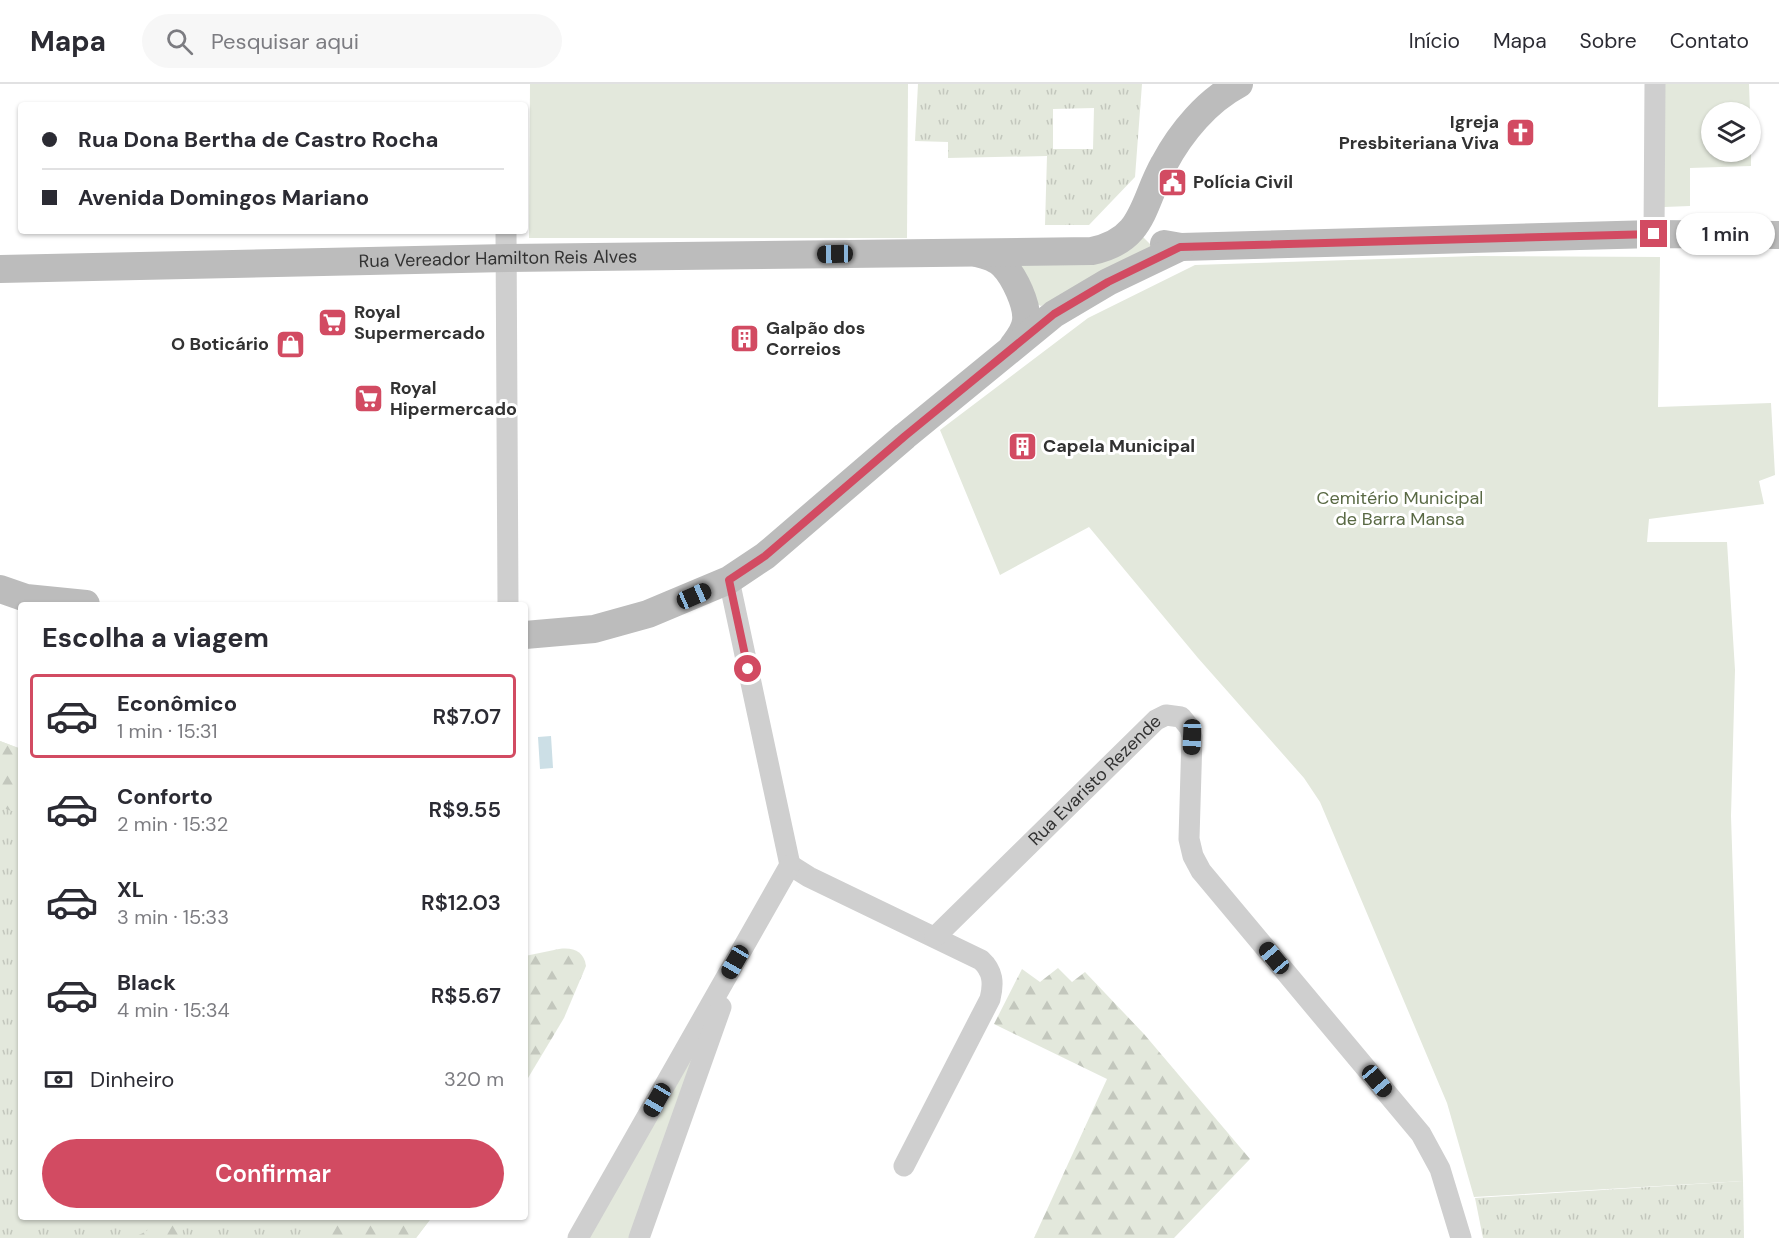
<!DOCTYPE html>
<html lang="pt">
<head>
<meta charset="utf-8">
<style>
	body { margin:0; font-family:"DM Sans",sans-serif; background:#f7f7f7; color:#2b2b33; height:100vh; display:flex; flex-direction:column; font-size:22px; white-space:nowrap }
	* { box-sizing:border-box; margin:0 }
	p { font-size:20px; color:#7c7c81 }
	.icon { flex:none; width:33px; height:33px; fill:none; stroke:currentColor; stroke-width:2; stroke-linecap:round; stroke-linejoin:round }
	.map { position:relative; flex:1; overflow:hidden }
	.details { position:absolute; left:18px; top:518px; width:510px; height:618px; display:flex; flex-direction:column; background:#fff; border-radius:6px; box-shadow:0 2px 4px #0004 }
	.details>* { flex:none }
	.hud { position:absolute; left:18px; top:18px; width:510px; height:132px; border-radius:6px; box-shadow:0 2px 4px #0004; display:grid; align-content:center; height:132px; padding:0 24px; background:#fff }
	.fabs { position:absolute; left:1701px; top:18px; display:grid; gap:12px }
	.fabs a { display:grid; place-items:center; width:60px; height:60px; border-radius:50%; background:#fff; box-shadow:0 2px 4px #0004; font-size:30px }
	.end { position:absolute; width:27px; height:27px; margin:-14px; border:8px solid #d24b62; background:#fff; box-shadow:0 0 0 3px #fff }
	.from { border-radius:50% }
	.bubble { position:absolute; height:42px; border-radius:21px; background:#fff; box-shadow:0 2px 4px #0004; font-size:20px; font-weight:600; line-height:42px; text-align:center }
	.car { position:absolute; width:18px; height:36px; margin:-18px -9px; border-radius:8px; box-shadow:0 0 4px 2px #0007; background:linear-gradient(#222 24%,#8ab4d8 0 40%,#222 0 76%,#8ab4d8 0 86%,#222 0) }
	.hud b { display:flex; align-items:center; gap:21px; height:57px; font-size:22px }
	.hud b+b { border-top:2px solid #e1e1e2 }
	.hud i { width:15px; height:15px; background:#2b2b33 }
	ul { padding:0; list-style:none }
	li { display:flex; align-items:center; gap:18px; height:84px; margin:0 12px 9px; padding:0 12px; border:3px solid transparent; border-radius:6px }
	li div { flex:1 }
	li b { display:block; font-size:22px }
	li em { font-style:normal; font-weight:600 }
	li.current { border-color:#d24b62 }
	li>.icon { width:54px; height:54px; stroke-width:1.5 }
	h2 { padding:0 24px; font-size:27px; line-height:72px }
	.pay { display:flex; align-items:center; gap:15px; height:66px; padding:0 24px; font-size:22px }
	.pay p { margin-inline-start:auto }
	.cta { display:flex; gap:12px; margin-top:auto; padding:12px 24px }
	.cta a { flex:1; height:69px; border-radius:36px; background:#d24b62; color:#fff; font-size:24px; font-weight:600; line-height:69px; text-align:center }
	header { display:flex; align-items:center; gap:36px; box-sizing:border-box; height:84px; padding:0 30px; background:#fff; border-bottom:2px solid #e1e1e2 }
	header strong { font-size:28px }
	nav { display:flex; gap:33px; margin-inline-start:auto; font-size:21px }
	.search { width:420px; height:54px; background:#f7f7f7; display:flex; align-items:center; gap:15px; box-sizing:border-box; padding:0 21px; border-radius:33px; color:#7c7c81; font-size:22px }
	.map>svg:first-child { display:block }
	.grass { fill:url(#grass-tufts); fill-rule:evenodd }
	.forest { fill:url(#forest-firs) }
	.green { fill:#e3e8dc }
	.water { fill:#ccdfe6 }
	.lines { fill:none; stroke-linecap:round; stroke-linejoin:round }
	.street { stroke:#cfcfcf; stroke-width:21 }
	.secondary { stroke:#bcbcbc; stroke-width:28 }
	.route { stroke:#d24b62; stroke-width:8 }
	.labels { text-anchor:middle; stroke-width:6; stroke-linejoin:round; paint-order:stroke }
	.poi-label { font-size:18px; font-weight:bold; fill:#323232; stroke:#fff; text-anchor:start }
	.street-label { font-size:18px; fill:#323232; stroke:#fff }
	.park-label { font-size:18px; fill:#596944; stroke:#fff }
</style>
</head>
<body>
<header>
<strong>Mapa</strong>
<div class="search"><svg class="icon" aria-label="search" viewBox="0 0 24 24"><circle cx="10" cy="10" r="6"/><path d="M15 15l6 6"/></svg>Pesquisar aqui</div>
<nav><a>Início</a><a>Mapa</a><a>Sobre</a><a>Contato</a></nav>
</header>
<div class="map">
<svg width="1779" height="1154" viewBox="0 0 1779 1154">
	<defs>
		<pattern id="grass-tufts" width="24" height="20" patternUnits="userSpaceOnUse" patternTransform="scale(1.5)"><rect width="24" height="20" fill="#e3e8dc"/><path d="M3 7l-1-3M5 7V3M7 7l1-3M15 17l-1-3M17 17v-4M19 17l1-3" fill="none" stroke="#c3c7bd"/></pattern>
		<pattern id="forest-firs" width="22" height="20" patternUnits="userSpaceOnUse" patternTransform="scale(1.5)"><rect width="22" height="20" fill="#e3e8dc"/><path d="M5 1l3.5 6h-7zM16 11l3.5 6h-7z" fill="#c3c7bd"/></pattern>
	</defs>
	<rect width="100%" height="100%" fill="#fff"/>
	<g class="grass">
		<path d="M918,0H1142L1135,93L1089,141H1045L1047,72L948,74V58L915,57ZM1094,24L1093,65H1053V25Z"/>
		<path d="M0,657L21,665V1132L432,1133L416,1154H0Z"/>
		<path d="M1743,1097L1744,1154H1483L1475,1114Z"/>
	</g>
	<g class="forest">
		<path d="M0,657L21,665V726C12,729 6,726 0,720Z"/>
		<path d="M559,865C573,863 584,867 586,882L564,934L525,999V872Z"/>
		<path d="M1058,884L1072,898L1085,888L1144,950L1250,1075L1174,1154H1034L1107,995L994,940L1022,885L1040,898Z"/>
		<path d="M157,1133H182L183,1154H130C145,1149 150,1147 157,1133Z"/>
		<path d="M327,1133V1132L432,1133L416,1154H316L321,1150Z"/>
	</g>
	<g class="green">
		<path d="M530,0H908L907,154H529Z"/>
		<path d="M1661,0H1749L1750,28H1712V68H1750L1751,48V82L1690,84V122L1664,123Z"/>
		<path d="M1142,152L1153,163L1041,222L1037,220L1019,186L1023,176Z"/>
		<path d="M1477,172L1660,173L1658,323L1771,319L1775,391L1759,397L1764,420L1649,435L1647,458H1727L1735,586L1731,732L1743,1097L1474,1113L1447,1019L1320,718L1304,694L1198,574L1089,443L1000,491L940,346L1088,234L1195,181Z"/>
		<path d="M695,967L635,1154H583Z"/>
	</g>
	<path class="water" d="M551,652L553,684L540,685L538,653Z"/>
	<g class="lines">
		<g class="street">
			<path d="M506,147L508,520"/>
			<path d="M1654,150L1655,0"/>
			<path d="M729,496L790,781"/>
			<path d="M790,781L809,793L981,876C993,887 994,899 990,915L904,1082"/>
			<path id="s1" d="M935,853L1156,636L1166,631L1181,633L1190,644L1192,653L1189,755L1193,772L1201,787L1421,1050L1440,1085L1461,1154"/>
			<path d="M578,1154L790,781"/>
			<path d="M639,1154L721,923"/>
		</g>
		<g class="secondary">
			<path d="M1164,160L1181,163L1654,150L1779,151"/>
			<path d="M977,169C986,171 996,174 1003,181C1014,192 1028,221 1026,237C1025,247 1019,254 1013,262"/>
			<path id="s2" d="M0,185L507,174L1092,167C1145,156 1142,119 1164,80C1181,48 1207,17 1239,0"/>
			<path d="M0,505L26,514L86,520"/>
			<path d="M525,551L594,545L648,530L729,496L765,472L905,352L1054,230L1108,198L1181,163"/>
		</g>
	</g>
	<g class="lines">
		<path class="route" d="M748,585L729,496L765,472L905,352L1054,230L1108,198L1180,163L1654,150"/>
	</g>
	<defs>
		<symbol id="church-square" viewBox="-11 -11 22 22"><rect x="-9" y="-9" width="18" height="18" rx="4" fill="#d24b62" stroke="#fff"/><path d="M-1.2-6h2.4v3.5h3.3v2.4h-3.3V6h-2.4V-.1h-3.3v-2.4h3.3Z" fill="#fff"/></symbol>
		<symbol id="civic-square" viewBox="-11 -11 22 22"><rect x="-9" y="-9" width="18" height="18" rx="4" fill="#d24b62" stroke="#fff"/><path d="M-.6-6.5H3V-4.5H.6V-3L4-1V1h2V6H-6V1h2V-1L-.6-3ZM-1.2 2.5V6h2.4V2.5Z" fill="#fff"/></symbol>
		<symbol id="supermarket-square" viewBox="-11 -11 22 22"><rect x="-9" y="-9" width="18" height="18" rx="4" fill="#d24b62" stroke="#fff"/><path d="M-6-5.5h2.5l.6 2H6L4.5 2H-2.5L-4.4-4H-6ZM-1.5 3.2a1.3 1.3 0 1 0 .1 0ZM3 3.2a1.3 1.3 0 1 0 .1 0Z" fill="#fff"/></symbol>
		<symbol id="building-square" viewBox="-11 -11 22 22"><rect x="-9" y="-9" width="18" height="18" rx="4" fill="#d24b62" stroke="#fff"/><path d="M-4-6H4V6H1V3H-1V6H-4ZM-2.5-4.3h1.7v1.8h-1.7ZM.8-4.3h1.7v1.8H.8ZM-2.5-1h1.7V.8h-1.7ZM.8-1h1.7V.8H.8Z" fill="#fff"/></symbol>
		<symbol id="shop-square" viewBox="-11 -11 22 22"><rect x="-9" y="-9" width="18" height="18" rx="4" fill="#d24b62" stroke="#fff"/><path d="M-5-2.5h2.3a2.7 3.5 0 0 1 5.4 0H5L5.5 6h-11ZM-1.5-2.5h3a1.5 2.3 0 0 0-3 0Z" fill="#fff"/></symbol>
	</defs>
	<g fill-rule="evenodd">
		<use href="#church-square" x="1504" y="32" width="33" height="33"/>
		<use href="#civic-square" x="1156" y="82" width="33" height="33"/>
		<use href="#supermarket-square" x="316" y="222" width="33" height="33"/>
		<use href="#building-square" x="728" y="238" width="33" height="33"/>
		<use href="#shop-square" x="274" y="244" width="33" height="33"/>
		<use href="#supermarket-square" x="352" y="298" width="33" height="33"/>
		<use href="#building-square" x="1006" y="346" width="33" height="33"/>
	</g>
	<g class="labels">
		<g class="poi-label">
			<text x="1499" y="44" text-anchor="end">Igreja<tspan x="1499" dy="21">Presbiteriana Viva</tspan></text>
			<text x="1193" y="104">Polícia Civil</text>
			<text x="354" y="234">Royal<tspan x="354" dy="21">Supermercado</tspan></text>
			<text x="766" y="250">Galpão dos<tspan x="766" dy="21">Correios</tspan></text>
			<text x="269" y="266" text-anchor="end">O Boticário</text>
			<text x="390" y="310">Royal<tspan x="390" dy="21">Hipermercado</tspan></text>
			<text x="1043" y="368">Capela Municipal</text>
		</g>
		<g class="street-label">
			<text dy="6" stroke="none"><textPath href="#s2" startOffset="498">Rua Vereador Hamilton Reis Alves</textPath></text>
			<text dy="6" stroke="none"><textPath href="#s1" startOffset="224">Rua Evaristo Rezende</textPath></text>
		</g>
		<g class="park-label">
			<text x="1400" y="420">Cemitério Municipal<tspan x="1400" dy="21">de Barra Mansa</tspan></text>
		</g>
	</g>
</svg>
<div class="fabs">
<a><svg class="icon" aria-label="layers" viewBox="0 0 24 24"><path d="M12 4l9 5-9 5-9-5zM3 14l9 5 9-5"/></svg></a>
</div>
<i class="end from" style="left:748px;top:585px"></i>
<i class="end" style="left:1654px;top:150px"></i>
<div class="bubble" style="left:1676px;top:129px;width:99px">1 min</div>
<i class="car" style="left:835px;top:170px;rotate:269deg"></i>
<i class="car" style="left:694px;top:512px;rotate:66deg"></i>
<i class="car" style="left:1192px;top:653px;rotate:182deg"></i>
<i class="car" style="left:1274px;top:874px;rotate:320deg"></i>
<i class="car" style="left:735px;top:878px;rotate:210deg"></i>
<i class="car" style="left:1377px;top:997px;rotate:140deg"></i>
<i class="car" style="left:657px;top:1016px;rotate:210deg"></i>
<div class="hud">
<b><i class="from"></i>Rua Dona Bertha de Castro Rocha</b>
<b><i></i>Avenida Domingos Mariano</b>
</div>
<section class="details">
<h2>Escolha a viagem</h2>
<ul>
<li class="current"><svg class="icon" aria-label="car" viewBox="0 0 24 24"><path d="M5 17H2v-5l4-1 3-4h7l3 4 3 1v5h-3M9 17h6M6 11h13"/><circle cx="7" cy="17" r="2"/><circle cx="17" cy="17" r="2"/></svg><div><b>Econômico</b><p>1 min · 15:31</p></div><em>R$7.07</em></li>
<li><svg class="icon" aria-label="car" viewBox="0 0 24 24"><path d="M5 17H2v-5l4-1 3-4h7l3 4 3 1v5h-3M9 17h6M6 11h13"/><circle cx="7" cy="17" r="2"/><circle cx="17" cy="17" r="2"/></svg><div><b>Conforto</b><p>2 min · 15:32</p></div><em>R$9.55</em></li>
<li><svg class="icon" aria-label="car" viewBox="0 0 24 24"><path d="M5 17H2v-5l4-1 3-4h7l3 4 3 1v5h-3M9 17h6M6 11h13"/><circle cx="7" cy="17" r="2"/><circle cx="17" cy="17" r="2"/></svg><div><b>XL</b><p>3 min · 15:33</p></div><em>R$12.03</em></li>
<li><svg class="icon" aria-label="car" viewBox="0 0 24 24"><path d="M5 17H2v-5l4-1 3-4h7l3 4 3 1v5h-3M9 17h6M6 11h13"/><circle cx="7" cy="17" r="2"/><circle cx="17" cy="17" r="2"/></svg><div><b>Black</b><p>4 min · 15:34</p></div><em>R$5.67</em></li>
</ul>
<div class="pay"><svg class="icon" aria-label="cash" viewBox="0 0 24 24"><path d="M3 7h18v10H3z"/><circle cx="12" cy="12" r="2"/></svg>Dinheiro<p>320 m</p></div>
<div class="cta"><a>Confirmar</a></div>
</section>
</div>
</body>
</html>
